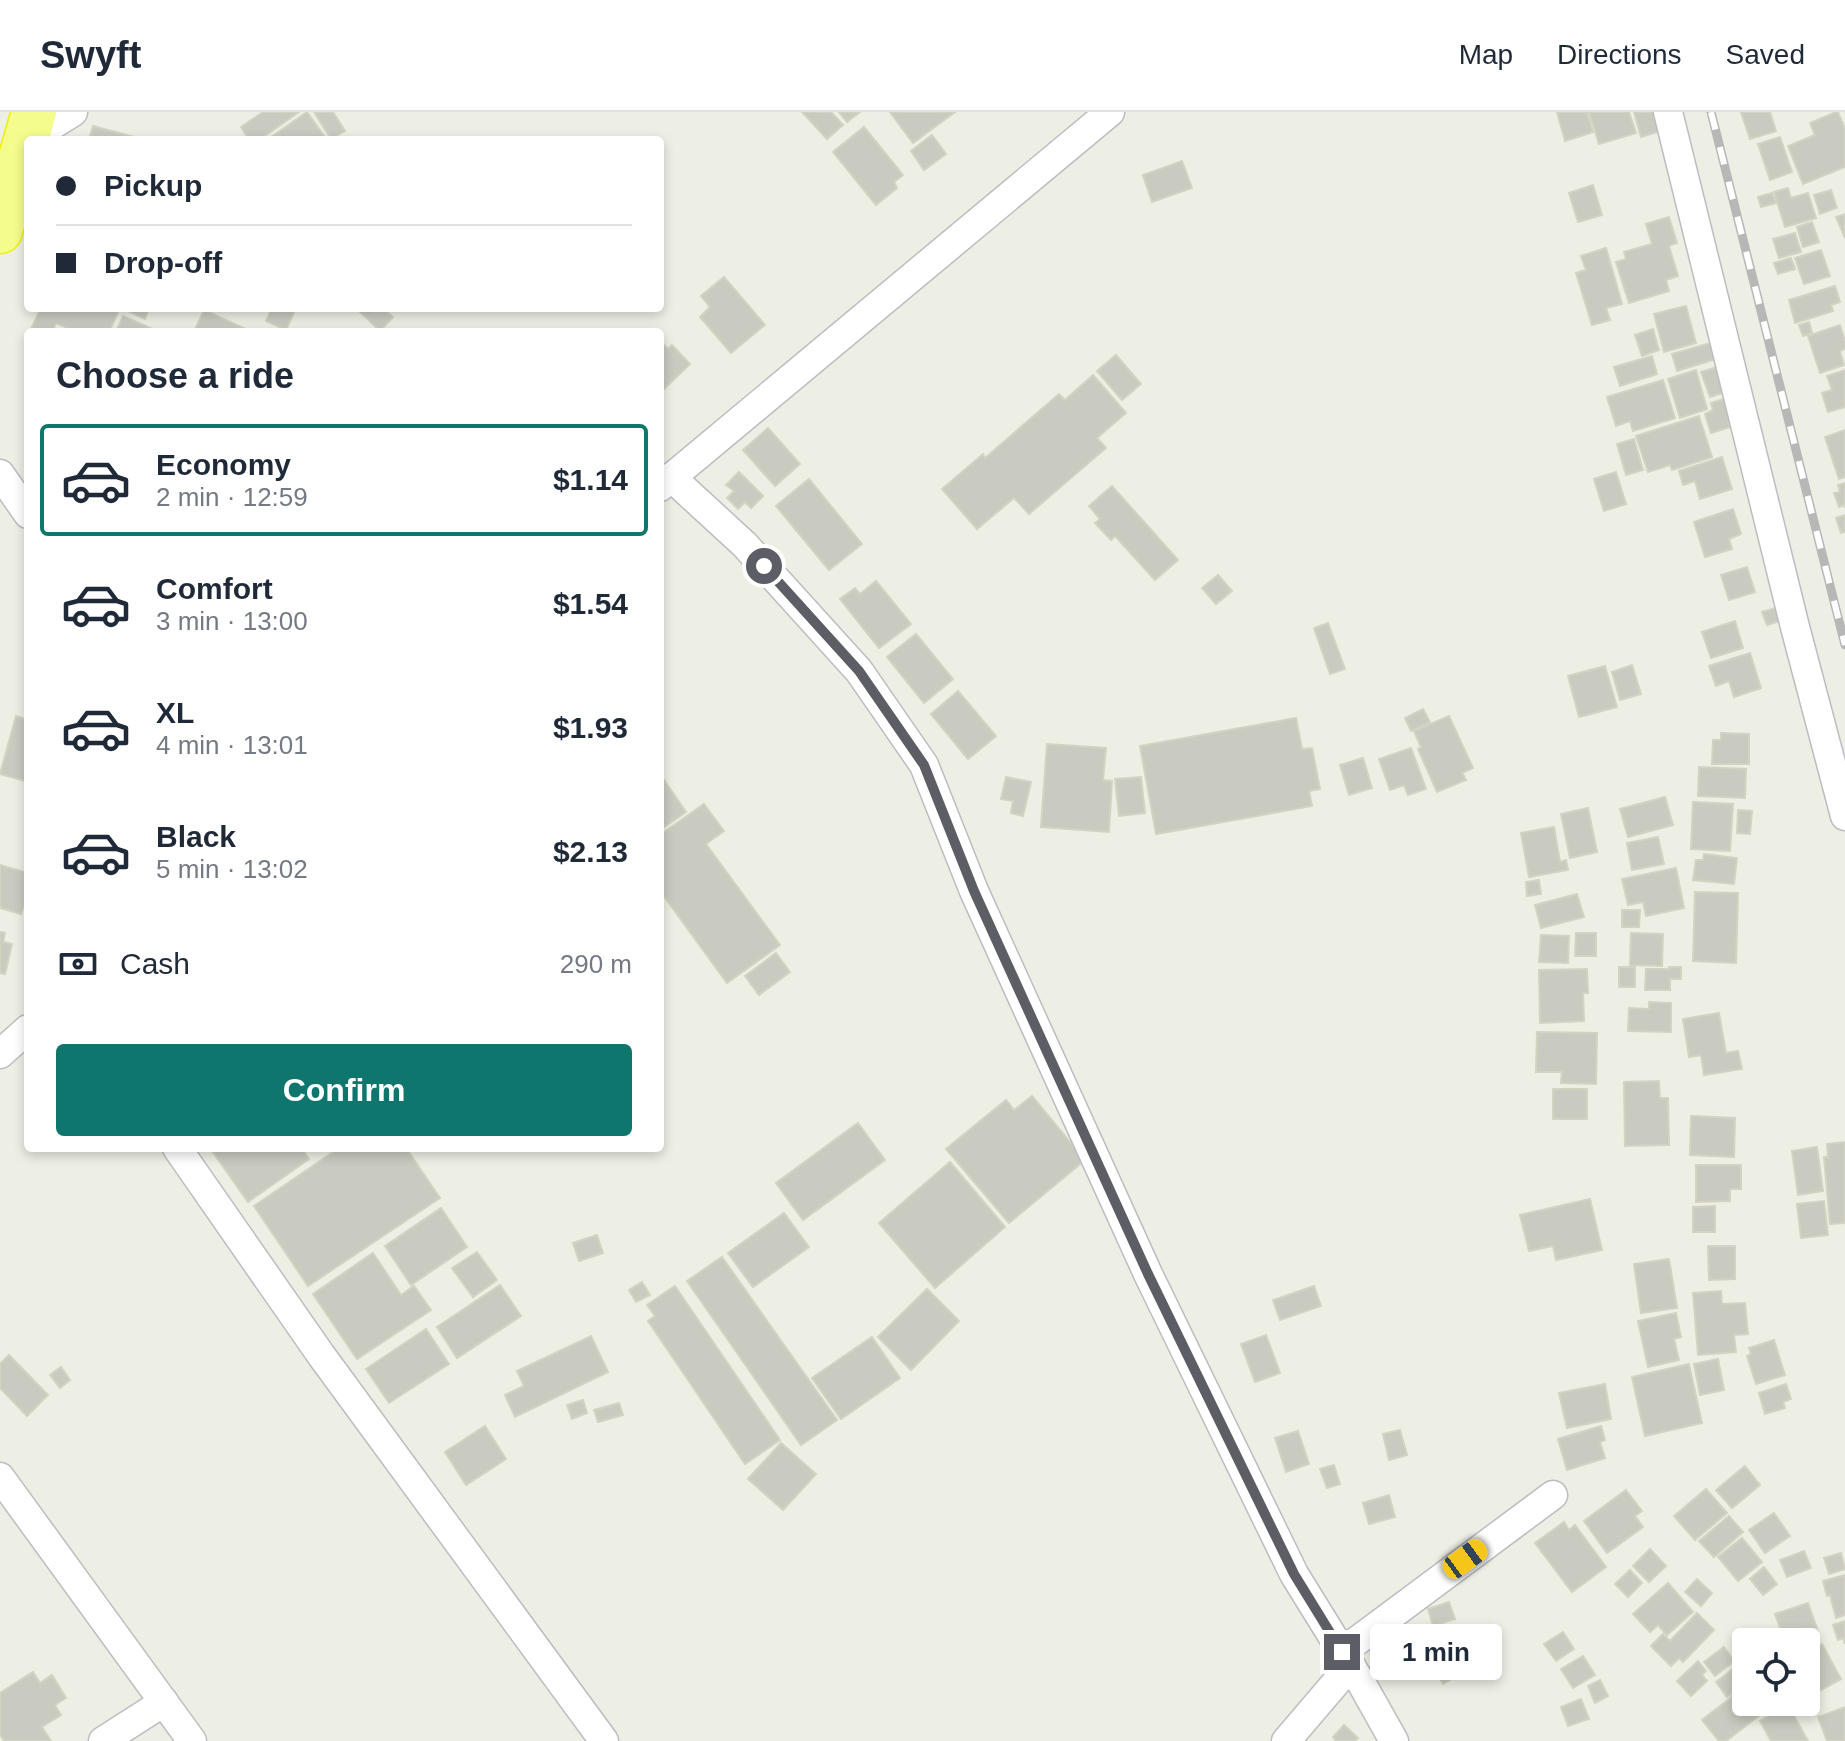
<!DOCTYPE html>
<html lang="en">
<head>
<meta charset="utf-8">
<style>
	body { margin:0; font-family:Helvetica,sans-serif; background:#f6f6f7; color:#1f2937; height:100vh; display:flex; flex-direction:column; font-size:30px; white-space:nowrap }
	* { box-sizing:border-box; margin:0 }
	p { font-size:26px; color:#747a83 }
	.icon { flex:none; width:44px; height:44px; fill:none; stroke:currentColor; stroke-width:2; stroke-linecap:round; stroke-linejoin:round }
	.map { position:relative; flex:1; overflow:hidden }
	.side { position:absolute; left:24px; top:216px; width:640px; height:824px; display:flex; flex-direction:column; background:#fff; border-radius:8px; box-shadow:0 4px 12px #0003 }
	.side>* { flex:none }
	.hud { position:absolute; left:24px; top:24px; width:640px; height:176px; border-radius:8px; box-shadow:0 4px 12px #0003; display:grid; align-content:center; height:176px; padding:0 32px; background:#fff }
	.fabs { position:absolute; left:1732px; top:1516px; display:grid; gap:16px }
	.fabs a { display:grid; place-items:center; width:88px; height:88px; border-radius:8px; background:#fff; box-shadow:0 4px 12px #0003; font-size:40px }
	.end { position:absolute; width:36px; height:36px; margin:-18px; border:10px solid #5c5d65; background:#fff; box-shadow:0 0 0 4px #fff }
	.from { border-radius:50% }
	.bubble { position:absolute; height:56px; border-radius:8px; background:#fff; box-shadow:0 4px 12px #0003; font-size:26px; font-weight:800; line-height:56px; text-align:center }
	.car { position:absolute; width:24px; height:48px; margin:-24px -12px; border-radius:10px; box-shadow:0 0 6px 2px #0007; background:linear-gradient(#f5c518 24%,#345 0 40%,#f5c518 0 76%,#345 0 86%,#f5c518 0) }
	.hud b { display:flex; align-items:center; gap:28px; height:76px; font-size:30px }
	.hud b+b { border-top:2px solid #e0e1e3 }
	.hud i { width:20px; height:20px; background:#1f2937 }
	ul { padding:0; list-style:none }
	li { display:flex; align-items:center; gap:24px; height:112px; margin:0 16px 12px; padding:0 16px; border:4px solid transparent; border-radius:8px }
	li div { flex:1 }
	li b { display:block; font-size:30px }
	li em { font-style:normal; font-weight:800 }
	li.current { border-color:#0f766e }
	li>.icon { width:72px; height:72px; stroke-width:1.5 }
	h2 { padding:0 32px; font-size:36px; line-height:96px }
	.pay { display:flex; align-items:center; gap:20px; height:88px; padding:0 32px; font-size:30px }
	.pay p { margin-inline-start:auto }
	.cta { display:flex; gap:16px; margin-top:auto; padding:16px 32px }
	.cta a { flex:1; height:92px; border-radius:8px; background:#0f766e; color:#fff; font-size:32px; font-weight:800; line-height:92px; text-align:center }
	header { display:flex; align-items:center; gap:48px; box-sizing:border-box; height:112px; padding:0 40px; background:#fff; border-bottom:2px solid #e0e1e3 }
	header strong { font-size:38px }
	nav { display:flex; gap:44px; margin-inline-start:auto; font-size:28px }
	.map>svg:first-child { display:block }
	.building { fill:#c9cac0; stroke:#d3d3c2; stroke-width:2 }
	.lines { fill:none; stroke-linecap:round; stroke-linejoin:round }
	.street-casing { stroke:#bcbcc3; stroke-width:31 }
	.highway-casing { stroke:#eef101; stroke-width:47 }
	.street { stroke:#fff; stroke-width:28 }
	.highway { stroke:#f4fc8d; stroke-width:44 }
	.rail-casing { stroke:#b7b7b8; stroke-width:9 }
	.rail { stroke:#fff; stroke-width:6; stroke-dasharray:18; stroke-linecap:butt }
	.route { stroke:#5c5d65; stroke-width:10 }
</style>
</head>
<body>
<header>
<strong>Swyft</strong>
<nav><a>Map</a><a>Directions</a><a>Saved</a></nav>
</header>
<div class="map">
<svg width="1845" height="1629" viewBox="0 0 1845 1629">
	<rect width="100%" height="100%" fill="#edefe4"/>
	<g class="building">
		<path d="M263,0H299L259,28H249L241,15Z"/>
		<path d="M307,0L327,28H267Z"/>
		<path d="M314,0H333L345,19L331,27Z"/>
		<path d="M802,0H831L843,13L827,27Z"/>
		<path d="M839,0H860L847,10Z"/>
		<path d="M890,0H955L913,31Z"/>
		<path d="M1557,0H1587L1593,20L1565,29Z"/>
		<path d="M1589,0H1629L1636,21L1599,32Z"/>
		<path d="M1634,0H1654L1660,19L1641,25Z"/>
		<path d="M1741,0H1770L1776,19L1750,27Z"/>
		<path d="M1836,0H1838L1845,17V55L1803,72L1788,34L1815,23L1810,11Z"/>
		<path d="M93,14L145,28H89Z"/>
		<path d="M864,15L903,63L894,70L897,76L876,93L833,40Z"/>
		<path d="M932,23L946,42L924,58L911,39Z"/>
		<path d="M1780,25L1792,60L1770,68L1758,32Z"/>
		<path d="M1182,49L1192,76L1152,90L1143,63Z"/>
		<path d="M1593,73L1602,103L1578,110L1569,81Z"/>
		<path d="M1788,76L1791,86L1808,81L1816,106L1785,115L1774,80Z"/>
		<path d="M1831,78L1837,96L1820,102L1814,83Z"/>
		<path d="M1772,81L1776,91L1761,95L1758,85Z"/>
		<path d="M1845,102V126L1836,105Z"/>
		<path d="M1669,105L1677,131L1669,134L1678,164L1666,168L1669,179L1629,191L1616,150L1626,147L1624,140L1652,132L1646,112Z"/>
		<path d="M1812,110L1819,130L1803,135L1797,115Z"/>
		<path d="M1795,121L1801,140L1779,146L1773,127Z"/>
		<path d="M1606,136L1622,192L1606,196L1610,208L1592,213L1576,161L1586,158L1581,144Z"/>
		<path d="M1821,138L1830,164L1804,172L1795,146Z"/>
		<path d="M1791,146L1795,157L1778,162L1774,151Z"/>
		<path d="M724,165L765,213L731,241L700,205L710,195L701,184Z"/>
		<path d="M1835,174L1840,190L1831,193L1833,199L1795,211L1789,188Z"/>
		<path d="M1686,194L1696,231L1664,240L1654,202Z"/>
		<path d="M41,196H113L119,198L109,220H77L56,211L52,220H38L31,217Z"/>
		<path d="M122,196H149L145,207Z"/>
		<path d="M272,196H296L286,218L266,209Z"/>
		<path d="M356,196H383L393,205L380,219Z"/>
		<path d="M204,198L252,220H194Z"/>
		<path d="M123,204L159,220H116Z"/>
		<path d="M1809,210L1812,221L1803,224L1799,213Z"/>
		<path d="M1840,213L1845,229V237L1840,239L1844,253L1820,261L1808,224Z"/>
		<path d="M1653,217L1659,238L1642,244L1635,223Z"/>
		<path d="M661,230L668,237L672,233L690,252L661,280Z"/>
		<path d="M1714,230L1719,246L1677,259L1672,242Z"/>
		<path d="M1116,243L1141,272L1122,288L1097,259Z"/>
		<path d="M1652,244L1657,262L1620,274L1614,255Z"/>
		<path d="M1717,255L1725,280L1710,285L1701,260Z"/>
		<path d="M1696,258L1707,297L1680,306L1668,267Z"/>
		<path d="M1845,258V295L1828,300L1822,281L1832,278L1827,264Z"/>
		<path d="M1093,263L1126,301L1097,326L1106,336L1029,402L1014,386L977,417L942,377L983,342L985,346L1059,282L1065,288Z"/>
		<path d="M1663,268L1675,306L1633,319L1630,309L1616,314L1607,285Z"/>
		<path d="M1727,286L1733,308L1728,310L1730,315L1711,321L1705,302L1713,298L1711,291Z"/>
		<path d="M1699,304L1712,345L1672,358L1670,353L1648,360L1636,324Z"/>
		<path d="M768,316L800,352L775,374L743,338Z"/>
		<path d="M1845,318V365L1839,367L1825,325Z"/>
		<path d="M1634,327L1643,358L1626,363L1617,332Z"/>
		<path d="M1722,345L1732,377L1700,387L1695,369L1683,373L1679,359Z"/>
		<path d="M739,360L763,384L751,396L745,390L738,397L727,386L734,379L726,373Z"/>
		<path d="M1616,360L1626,392L1604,399L1594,367Z"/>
		<path d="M809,367L862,432L829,458L776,394Z"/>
		<path d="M1845,371V396L1844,393L1839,395L1834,381L1840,380L1838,373Z"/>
		<path d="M1112,374L1178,448L1155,468L1115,424L1111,428L1095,411L1100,407L1089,394Z"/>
		<path d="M1733,397L1741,422L1729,427L1732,437L1705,445L1694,410Z"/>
		<path d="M1845,403V420L1841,421L1836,406Z"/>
		<path d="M1747,455L1755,480L1729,488L1721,463Z"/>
		<path d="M1218,463L1232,479L1216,492L1202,476Z"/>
		<path d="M876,469L911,512L879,536L840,487L855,476L860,482Z"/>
		<path d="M1779,495L1783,508L1767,513L1762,500Z"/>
		<path d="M1735,509L1743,536L1711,546L1702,520Z"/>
		<path d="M1328,511L1345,557L1330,562L1314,516Z"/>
		<path d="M916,522L953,567L924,591L887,545Z"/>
		<path d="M1750,541L1761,576L1734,585L1729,569L1716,574L1709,554Z"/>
		<path d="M1632,553L1641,582L1620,588L1612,560Z"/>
		<path d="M1605,554L1617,595L1579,605L1568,564Z"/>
		<path d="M958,579L996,624L968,647L931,602Z"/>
		<path d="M1423,597L1430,610L1411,619L1405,606Z"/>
		<path d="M16,604L28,608V670L0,662Z"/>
		<path d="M1449,604L1473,656L1462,661L1466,668L1437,680L1418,637L1421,635L1414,619Z"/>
		<path d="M1296,606L1302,637L1312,636L1320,677L1309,679L1312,694L1156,722L1140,634Z"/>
		<path d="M1721,621L1749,622V652H1712L1713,628H1721Z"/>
		<path d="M1047,632L1106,636L1103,668L1112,669L1109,720L1041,715Z"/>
		<path d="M1411,636L1426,677L1408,683L1404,673L1390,678L1379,647Z"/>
		<path d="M1363,646L1372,676L1349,683L1340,653Z"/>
		<path d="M1699,655L1746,657L1745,686L1698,684Z"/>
		<path d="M660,662L686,700L660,718Z"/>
		<path d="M1006,665L1031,670L1023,704L1011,701L1013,689L1001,687Z"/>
		<path d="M1141,665L1145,701L1119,704L1115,667Z"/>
		<path d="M1665,685L1673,713L1628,725L1620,697Z"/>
		<path d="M1693,690L1733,692L1730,739L1691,737Z"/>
		<path d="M704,692L724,719L706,732L780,833L727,871L660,779V723Z"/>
		<path d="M1588,696L1597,740L1570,746L1561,702Z"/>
		<path d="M1738,698L1752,699L1750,722L1737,721Z"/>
		<path d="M1554,715L1560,750L1566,748L1568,758L1529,765L1521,721Z"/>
		<path d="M1658,725L1664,752L1632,758L1627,731Z"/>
		<path d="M1704,742L1737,746L1734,772L1693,768L1696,748H1703Z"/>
		<path d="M0,753L28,761V795L24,794L21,802L0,796Z"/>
		<path d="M1676,756L1684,796L1646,804L1643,790L1628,793L1622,767Z"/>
		<path d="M1539,768L1541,782L1527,784L1526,770Z"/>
		<path d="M1695,780L1738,781L1736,851L1693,849Z"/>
		<path d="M1577,782L1584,805L1541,816L1535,793Z"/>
		<path d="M1622,798H1640L1639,815H1622Z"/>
		<path d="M0,820L5,821L3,830L12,832L5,862L0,861Z"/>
		<path d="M1576,821H1596V844H1575Z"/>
		<path d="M1631,821L1663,822L1662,854L1630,853Z"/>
		<path d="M1541,823L1569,824L1568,851L1539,850Z"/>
		<path d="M776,841L790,860L759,883L745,864Z"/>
		<rect x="1619" y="855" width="16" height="20"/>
		<path d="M1669,855H1681V867H1670V878H1645L1646,857H1669Z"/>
		<path d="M1587,857L1588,881H1583L1584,909L1540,911L1539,858Z"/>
		<path d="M1649,890L1671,891V920L1628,919L1629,896L1649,897Z"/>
		<path d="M1719,901L1726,941L1738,939L1742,957L1704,963L1701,943L1689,945L1683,907Z"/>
		<path d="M1537,920L1597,921L1596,972L1561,971L1562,960H1536Z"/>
		<path d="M1659,969L1660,986H1668L1669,1033L1625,1034L1624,970Z"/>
		<rect x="1553" y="977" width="34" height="30"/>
		<path d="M1032,984L1085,1048L1009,1111L946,1037L1006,988L1014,998Z"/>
		<path d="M1691,1004L1735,1006L1734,1045L1690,1043Z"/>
		<path d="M858,1011L885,1048L803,1108L776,1071Z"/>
		<path d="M1845,1030V1111L1830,1112L1824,1045H1828L1827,1032Z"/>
		<path d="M1817,1035L1823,1079L1798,1083L1792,1039Z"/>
		<path d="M210,1036H301L309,1047L248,1090Z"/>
		<path d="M339,1036H406L440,1086L308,1174L254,1094Z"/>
		<path d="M950,1050L1005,1115L935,1176L879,1111Z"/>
		<path d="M1696,1053H1741V1077H1730V1089L1696,1090Z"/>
		<path d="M1590,1087L1602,1138L1556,1148L1553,1134L1529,1139L1520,1103Z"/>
		<path d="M1824,1089L1828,1123L1801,1126L1797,1092Z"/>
		<path d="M1715,1094V1120H1693V1095Z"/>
		<path d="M441,1096L467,1135L411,1173L385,1134Z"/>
		<path d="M784,1101L809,1135L753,1175L728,1141Z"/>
		<path d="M597,1123L603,1141L579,1149L573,1131Z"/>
		<path d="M1708,1134H1735V1167L1709,1168Z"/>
		<path d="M477,1140L497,1168L473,1185L452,1156Z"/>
		<path d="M373,1141L401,1183L414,1174L431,1198L357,1247L313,1182Z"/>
		<path d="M722,1145L837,1308L801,1333L687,1169Z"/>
		<path d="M1669,1147L1677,1196L1641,1201L1634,1152Z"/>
		<path d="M642,1170L650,1183L636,1190L629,1178Z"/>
		<path d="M500,1173L521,1204L457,1246L437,1215Z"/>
		<path d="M675,1174L780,1328L745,1352L648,1209L655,1204L647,1193Z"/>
		<path d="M1314,1174L1321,1194L1280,1208L1273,1188Z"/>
		<path d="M927,1177L959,1209L911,1258L878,1225Z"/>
		<path d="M1721,1179L1722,1192L1745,1191L1748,1222L1734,1223L1736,1240L1698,1243L1693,1181Z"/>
		<path d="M1676,1201L1681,1225L1674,1227L1679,1248L1648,1255L1638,1209Z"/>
		<path d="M426,1217L449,1252L389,1291L366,1257Z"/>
		<path d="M1266,1223L1280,1261L1255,1270L1241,1232Z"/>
		<path d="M591,1224L608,1260L515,1305L505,1283L524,1274L517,1259Z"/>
		<path d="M872,1225L900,1266L841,1307L812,1266Z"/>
		<path d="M1774,1228L1785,1263L1756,1272L1747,1244L1751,1242L1749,1236Z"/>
		<path d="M9,1243L48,1283L27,1304L0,1276V1252Z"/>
		<path d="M1718,1247L1724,1278L1700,1283L1694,1252Z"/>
		<path d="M1689,1252L1702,1311L1645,1324L1632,1265Z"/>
		<path d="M61,1255L70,1268L60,1276L50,1263Z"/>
		<path d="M1605,1272L1611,1307L1567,1316L1559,1281Z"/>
		<path d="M1786,1272L1791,1287L1783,1290L1785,1296L1765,1302L1759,1281Z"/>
		<path d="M583,1288L587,1301L572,1307L567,1293Z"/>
		<path d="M619,1291L623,1303L598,1310L594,1298Z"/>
		<path d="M485,1314L506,1347L466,1373L445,1340Z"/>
		<path d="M1601,1314L1605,1328L1600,1330L1605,1346L1567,1358L1558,1327Z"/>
		<path d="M1400,1318L1407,1343L1389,1348L1383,1322Z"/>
		<path d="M1298,1319L1309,1352L1286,1360L1275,1326Z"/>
		<path d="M781,1331L816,1362L783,1398L748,1367Z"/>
		<path d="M1334,1353L1340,1372L1327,1376L1320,1357Z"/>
		<path d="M1745,1354L1760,1373L1732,1396L1716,1378Z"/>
		<path d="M1706,1377L1727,1401L1695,1428L1674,1404Z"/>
		<path d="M1626,1378L1642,1399L1635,1404L1643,1415L1607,1441L1584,1409Z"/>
		<path d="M1389,1383L1395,1405L1369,1412L1363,1391Z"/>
		<path d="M1774,1401L1790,1424L1765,1441L1749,1418Z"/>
		<path d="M1729,1404L1743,1420L1714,1445L1699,1429Z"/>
		<path d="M1564,1410L1569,1418L1575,1413L1606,1455L1572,1480L1535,1431Z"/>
		<path d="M1742,1426L1762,1450L1738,1469L1718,1445Z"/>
		<path d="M1650,1437L1666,1454L1649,1470L1633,1454Z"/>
		<path d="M1804,1439L1811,1456L1787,1465L1780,1448Z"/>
		<path d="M1841,1441L1845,1457L1829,1462L1824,1446Z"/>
		<path d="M1764,1455L1777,1472L1763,1483L1750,1467Z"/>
		<path d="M1630,1458L1642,1471L1628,1485L1615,1472Z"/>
		<path d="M1845,1463V1503L1836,1506L1830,1483L1827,1484L1823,1469Z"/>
		<path d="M1697,1467L1712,1481L1701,1494L1685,1480Z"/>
		<path d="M1668,1471L1693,1500L1667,1523L1658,1513L1650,1520L1633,1502Z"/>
		<path d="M1449,1490L1455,1507L1433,1514L1428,1497Z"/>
		<path d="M1808,1491L1818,1519L1791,1528L1788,1517L1781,1519L1775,1502Z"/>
		<path d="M1697,1501L1714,1518L1683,1550L1679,1546L1671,1554L1651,1534L1663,1522L1670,1529Z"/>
		<path d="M1845,1509V1532L1843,1526L1838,1528L1833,1513Z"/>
		<path d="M1463,1515L1474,1535L1455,1546L1443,1526Z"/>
		<path d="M1563,1520L1574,1537L1556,1549L1544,1532Z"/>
		<path d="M1441,1530L1450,1546L1434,1556L1424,1540Z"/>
		<path d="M1822,1532L1841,1567L1810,1584L1806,1576V1541Z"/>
		<path d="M1724,1535L1734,1549L1715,1564L1704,1550Z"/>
		<path d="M1478,1537L1484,1547L1477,1552L1470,1542Z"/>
		<path d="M1466,1543L1473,1554L1443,1572L1436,1560Z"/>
		<path d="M1583,1544L1595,1563L1573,1576L1561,1557Z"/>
		<path d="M1698,1549L1706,1559L1702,1563L1707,1569L1691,1584L1677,1569Z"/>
		<path d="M1741,1551L1746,1558V1571L1727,1585L1716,1570Z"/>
		<path d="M33,1560L40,1571L52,1563L66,1586L55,1593L61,1603L42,1615L51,1629H4L0,1622V1581Z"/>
		<path d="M1600,1568L1608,1584L1595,1591L1588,1574Z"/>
		<path d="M1746,1574V1590H1777L1726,1629H1719L1702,1608Z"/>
		<path d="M1581,1587L1589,1607L1568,1614L1561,1595Z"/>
		<path d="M1788,1593L1808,1629H1771L1760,1609Z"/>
		<path d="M1845,1595V1629H1827L1818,1605Z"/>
		<path d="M1344,1613L1358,1626L1355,1629H1336L1333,1625Z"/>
	</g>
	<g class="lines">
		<defs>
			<g id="street">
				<path d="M1668,0L1795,515L1845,704"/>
				<path d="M28,28L73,0"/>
				<path d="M0,362L28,402"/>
				<path d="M671,365L745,433L859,559L924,653L974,779L1148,1162L1294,1462L1362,1572L1394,1629"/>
				<path d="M660,375L1110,0"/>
				<path d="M0,942L28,917"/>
				<path d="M177,1036L321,1243L604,1629"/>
				<path d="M0,1365L192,1629"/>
				<path d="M1342,1540L1553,1383"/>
				<path d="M103,1629L164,1590"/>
				<path d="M1286,1629L1351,1553"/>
			</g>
			<path id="highway" d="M0,119L34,0"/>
		</defs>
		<use href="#street" class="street-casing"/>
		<use href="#highway" class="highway-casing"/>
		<use href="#street" class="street"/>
		<use href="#highway" class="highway"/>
		<defs>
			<path id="rail" d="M1711,0L1845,533"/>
		</defs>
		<use href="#rail" class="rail-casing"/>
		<use href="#rail" class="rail"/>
	</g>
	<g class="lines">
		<path class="route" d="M764,454L859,559L924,653L974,779L1148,1162L1294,1462L1342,1540"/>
	</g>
</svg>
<div class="fabs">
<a><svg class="icon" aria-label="locate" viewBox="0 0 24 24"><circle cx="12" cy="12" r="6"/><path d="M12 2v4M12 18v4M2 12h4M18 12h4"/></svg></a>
</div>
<i class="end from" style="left:764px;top:454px"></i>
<i class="end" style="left:1342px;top:1540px"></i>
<div class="bubble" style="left:1370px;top:1512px;width:132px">1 min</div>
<i class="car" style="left:1465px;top:1447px;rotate:54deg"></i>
<div class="hud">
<b><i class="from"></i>Pickup</b>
<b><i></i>Drop-off</b>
</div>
<section class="side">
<h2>Choose a ride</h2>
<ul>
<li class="current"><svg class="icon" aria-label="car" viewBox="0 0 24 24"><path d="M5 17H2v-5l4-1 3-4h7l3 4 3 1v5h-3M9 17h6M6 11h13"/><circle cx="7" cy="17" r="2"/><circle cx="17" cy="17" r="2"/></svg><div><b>Economy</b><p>2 min · 12:59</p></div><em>$1.14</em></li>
<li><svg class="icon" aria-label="car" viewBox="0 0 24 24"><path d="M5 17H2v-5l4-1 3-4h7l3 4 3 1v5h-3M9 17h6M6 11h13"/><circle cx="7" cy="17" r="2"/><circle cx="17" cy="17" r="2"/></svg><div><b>Comfort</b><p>3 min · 13:00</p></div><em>$1.54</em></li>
<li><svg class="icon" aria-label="car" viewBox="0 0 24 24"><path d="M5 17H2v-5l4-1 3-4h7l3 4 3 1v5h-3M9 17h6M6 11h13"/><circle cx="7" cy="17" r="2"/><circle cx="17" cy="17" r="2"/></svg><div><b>XL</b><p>4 min · 13:01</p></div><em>$1.93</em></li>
<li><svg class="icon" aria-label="car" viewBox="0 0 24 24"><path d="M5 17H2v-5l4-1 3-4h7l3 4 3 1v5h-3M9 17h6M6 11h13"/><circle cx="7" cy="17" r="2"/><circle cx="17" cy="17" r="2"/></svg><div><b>Black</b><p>5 min · 13:02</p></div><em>$2.13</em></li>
</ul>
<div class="pay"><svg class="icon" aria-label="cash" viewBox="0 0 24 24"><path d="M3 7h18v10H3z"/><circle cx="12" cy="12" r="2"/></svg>Cash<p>290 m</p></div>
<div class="cta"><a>Confirm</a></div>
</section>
</div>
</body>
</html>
